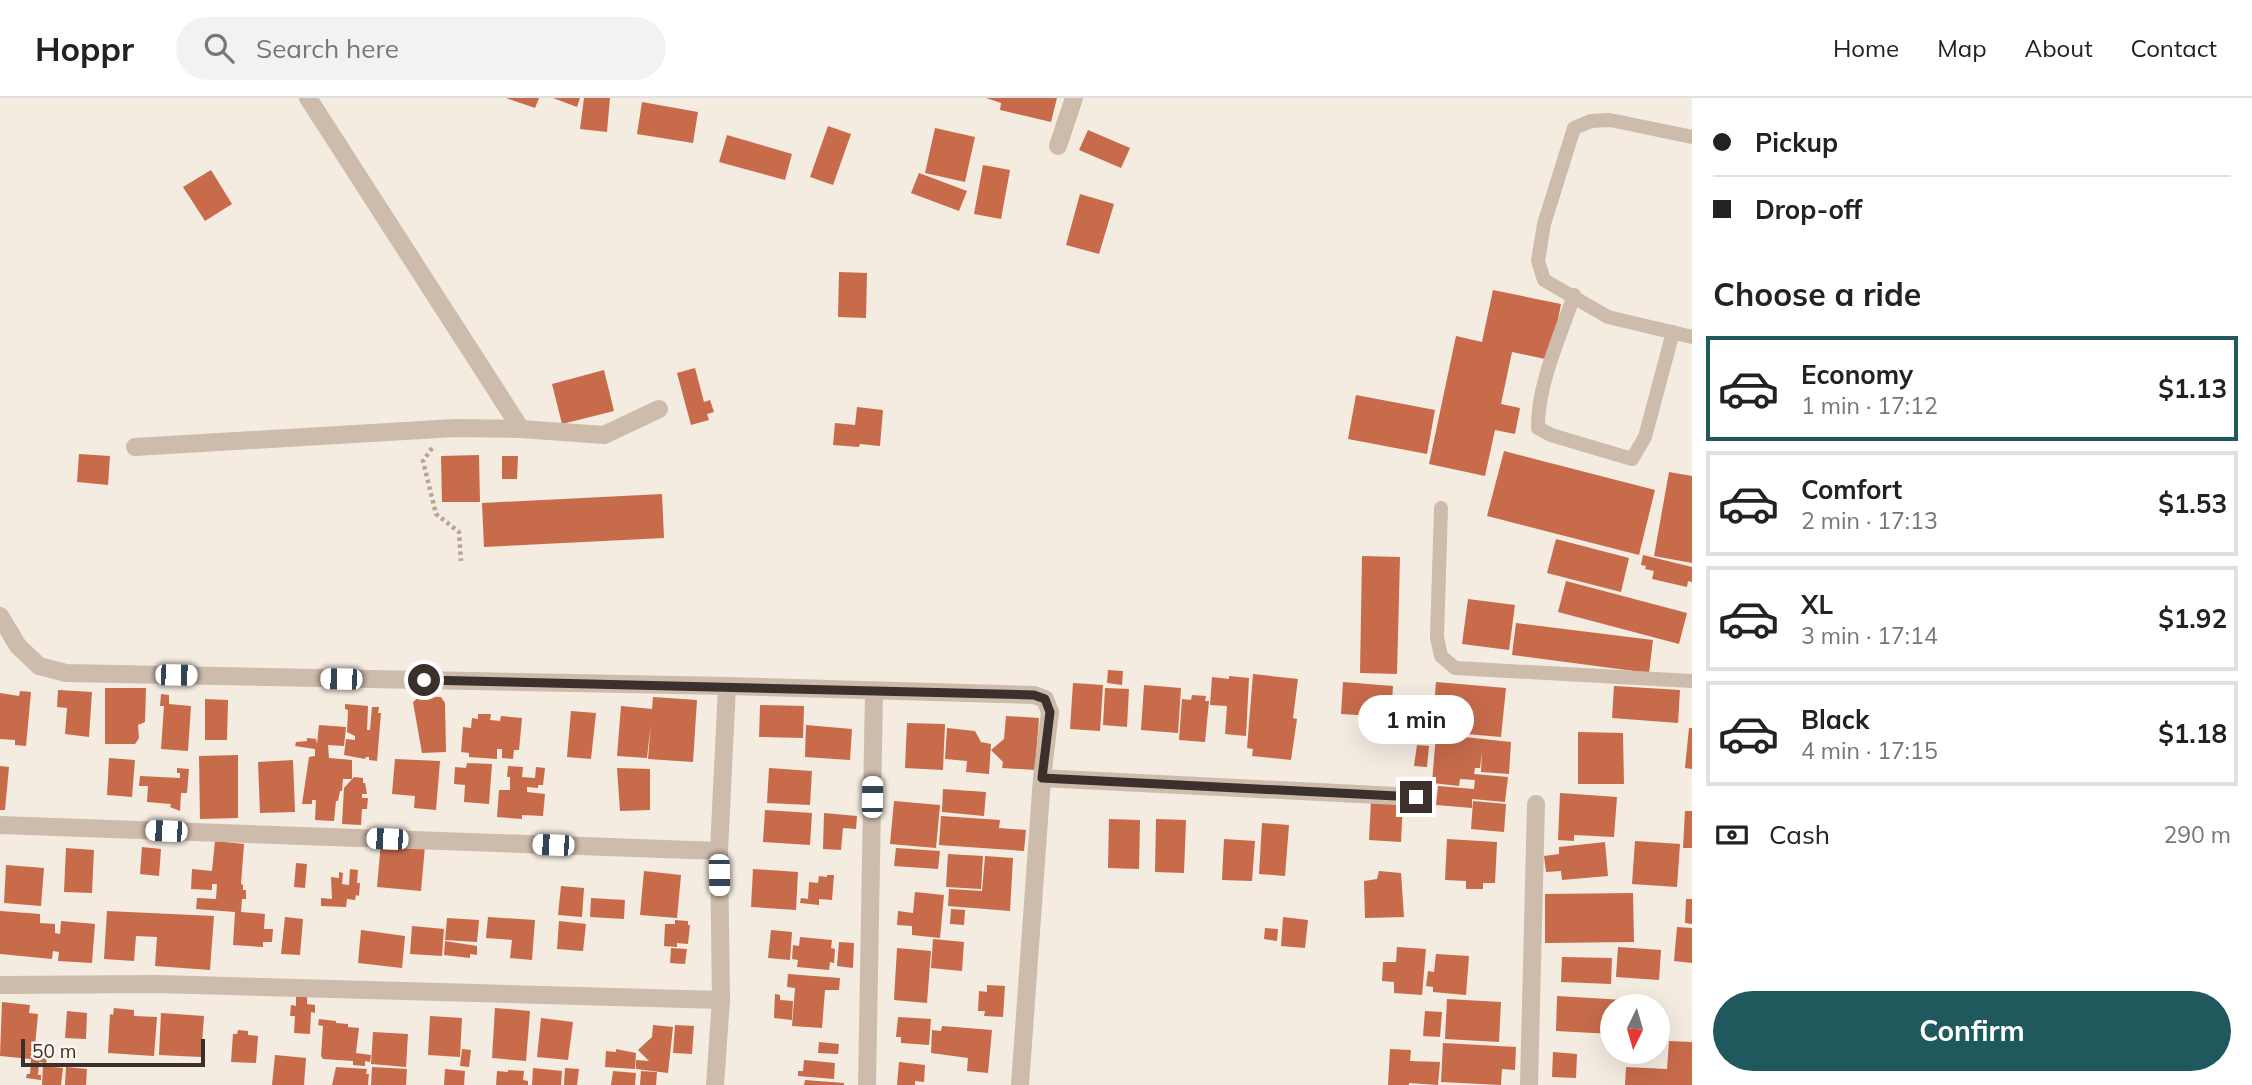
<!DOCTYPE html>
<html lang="en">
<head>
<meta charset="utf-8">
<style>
	body { margin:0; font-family:Mulish,sans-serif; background:#f2f2f2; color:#222; height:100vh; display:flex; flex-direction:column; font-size:26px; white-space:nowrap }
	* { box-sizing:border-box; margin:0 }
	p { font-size:23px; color:#767676 }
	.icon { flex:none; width:38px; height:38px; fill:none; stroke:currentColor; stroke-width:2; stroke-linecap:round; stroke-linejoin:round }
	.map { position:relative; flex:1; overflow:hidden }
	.sheet { display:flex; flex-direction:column; background:#fff; width:560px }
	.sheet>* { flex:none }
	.hud { display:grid; align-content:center; height:154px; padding:0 21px; background:#fff }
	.needle { width:46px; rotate:185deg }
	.fabs { position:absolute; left:1600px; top:896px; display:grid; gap:14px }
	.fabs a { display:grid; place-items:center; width:70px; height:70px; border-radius:50%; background:#fff; box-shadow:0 7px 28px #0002; font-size:35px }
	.scale { position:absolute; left:21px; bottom:18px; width:184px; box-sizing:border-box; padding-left:7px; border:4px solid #3b302b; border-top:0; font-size:19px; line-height:24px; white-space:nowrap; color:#3b302b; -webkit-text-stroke:5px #fbf5ee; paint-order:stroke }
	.end { position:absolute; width:32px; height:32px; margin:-16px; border:9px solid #3b302b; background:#fff; box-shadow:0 0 0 4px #fff }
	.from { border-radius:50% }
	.bubble { position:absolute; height:49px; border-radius:24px; background:#fff; box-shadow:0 7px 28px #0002; font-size:23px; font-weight:700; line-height:49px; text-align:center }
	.car { position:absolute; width:21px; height:42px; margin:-21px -10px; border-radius:9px; box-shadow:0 0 5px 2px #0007; background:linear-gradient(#fff 24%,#345 0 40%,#fff 0 76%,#345 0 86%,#fff 0) }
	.hud b { display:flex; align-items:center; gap:24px; height:66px; font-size:26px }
	.hud b+b { border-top:2px solid #e0e0e0 }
	.hud i { width:18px; height:18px; background:#222 }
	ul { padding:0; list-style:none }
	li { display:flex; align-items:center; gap:21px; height:105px; margin:0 14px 10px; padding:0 7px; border:4px solid #e0e0e0; border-radius:0px }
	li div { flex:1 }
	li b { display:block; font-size:26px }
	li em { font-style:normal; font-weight:700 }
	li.active { border-color:#1f595e }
	li>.icon { width:63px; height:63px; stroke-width:1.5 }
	h2 { padding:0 21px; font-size:32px; line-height:84px }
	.pay { display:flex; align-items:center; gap:18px; height:77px; padding:0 21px; font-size:26px }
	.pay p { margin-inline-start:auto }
	.primary-button { display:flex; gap:14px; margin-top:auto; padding:14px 21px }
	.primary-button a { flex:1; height:80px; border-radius:42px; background:#1f595e; color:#fff; font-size:28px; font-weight:700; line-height:80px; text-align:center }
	header { display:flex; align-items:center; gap:42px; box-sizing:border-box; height:98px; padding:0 35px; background:#fff; border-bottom:2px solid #e0e0e0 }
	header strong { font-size:33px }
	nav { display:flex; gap:38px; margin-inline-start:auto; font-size:24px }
	.search { width:490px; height:63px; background:#f2f2f2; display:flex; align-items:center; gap:18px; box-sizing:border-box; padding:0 24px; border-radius:38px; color:#767676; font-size:26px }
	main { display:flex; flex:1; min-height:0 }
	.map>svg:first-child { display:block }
	.building { fill:#c76b4b }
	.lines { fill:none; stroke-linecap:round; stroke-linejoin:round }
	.path { stroke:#b9a596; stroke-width:4.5; stroke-dasharray:3.5 3.5; stroke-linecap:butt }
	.service { stroke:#cdbbac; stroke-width:14 }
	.minor { stroke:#cdbbac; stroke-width:18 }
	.route { stroke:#3b302b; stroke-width:9 }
</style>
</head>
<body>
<header>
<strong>Hoppr</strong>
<div class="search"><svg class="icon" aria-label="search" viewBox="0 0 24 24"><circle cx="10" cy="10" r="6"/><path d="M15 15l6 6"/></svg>Search here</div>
<nav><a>Home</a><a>Map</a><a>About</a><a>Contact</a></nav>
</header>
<main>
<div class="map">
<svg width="1692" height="987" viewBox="0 0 1692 987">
	<rect width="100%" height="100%" fill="#f4ebe1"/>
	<g class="building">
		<path d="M506,0H539L535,10Z"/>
		<path d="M553,0H580L577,9Z"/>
		<path d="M584,0H610L607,34L580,31Z"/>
		<path d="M986,0H1057L1051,24L1000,12L1001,5Z"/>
		<path d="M642,4L698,14L693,45L637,36Z"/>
		<path d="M828,28L851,36L833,87L810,79Z"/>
		<path d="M935,30L975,39L965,84L925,75Z"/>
		<path d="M1088,32L1130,50L1121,70L1079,52Z"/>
		<path d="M727,37L792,56L785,82L719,64Z"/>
		<path d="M983,67L1010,72L1001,121L974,116Z"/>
		<path d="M211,72L232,106L205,123L183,89Z"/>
		<path d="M919,75L967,93L959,113L911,95Z"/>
		<path d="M1080,96L1114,106L1099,156L1066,147Z"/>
		<path d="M839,174L867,175L866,220L838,219Z"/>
		<path d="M1493,192L1561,206L1550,262L1512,254L1501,306L1520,310L1515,336L1495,332L1485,378L1429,366L1456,238L1482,244Z"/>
		<path d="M695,270L704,304L710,302L714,314L707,316L709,322L691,327L677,275Z"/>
		<path d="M604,272L614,313L562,326L552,286Z"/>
		<path d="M1356,297L1435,312L1427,356L1348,341Z"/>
		<path d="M857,309L883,312L880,348L860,346L859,349L833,347L835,325L855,327Z"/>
		<path d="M1504,353L1655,392L1639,457L1487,418Z"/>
		<path d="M79,356L110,358L108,387L77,384Z"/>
		<path d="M479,357L480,404H442L441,358Z"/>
		<path d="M502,358H518L517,381H502Z"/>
		<path d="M1669,374L1692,378V465L1654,458Z"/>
		<path d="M662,396L664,440L484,449L482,405Z"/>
		<path d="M1556,441L1629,460L1621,494L1547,475Z"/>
		<path d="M1643,457L1692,469V484L1688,483L1687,489L1652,481L1654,473L1645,471L1646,468L1641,467Z"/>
		<path d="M1362,458L1400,459L1397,576L1360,575Z"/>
		<path d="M1566,483L1687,515L1679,546L1558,514Z"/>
		<path d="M1468,501L1515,507L1509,552L1462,546Z"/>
		<path d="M1516,525L1653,542L1649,575L1512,557Z"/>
		<path d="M1108,572L1123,573L1122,587L1107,585Z"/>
		<path d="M1253,576L1298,581L1293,620L1297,621L1291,662L1252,658L1253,651L1247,650Z"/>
		<path d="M1229,578L1249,580L1246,638L1225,636L1227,608L1210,607L1212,579L1229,581Z"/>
		<path d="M1343,584L1393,588L1391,619L1341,616Z"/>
		<path d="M1436,584L1506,590L1501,639L1432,633Z"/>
		<path d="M1073,585L1103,587L1100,633L1070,631Z"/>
		<path d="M1144,587L1181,590L1178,635L1141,632Z"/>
		<path d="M1614,588L1680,592L1678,625L1612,620Z"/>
		<path d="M105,590H146L145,624L138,627L139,640L135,646H105Z"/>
		<path d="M1105,590L1129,591L1127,629L1103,627Z"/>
		<path d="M58,592L92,594L89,639L65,636L67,610L57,609Z"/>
		<path d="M20,593L31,594L26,648L15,647V642L0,641V595L19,598Z"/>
		<path d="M161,596L169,597V606L191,608L188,653L161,651L164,608H160Z"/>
		<path d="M1192,597L1206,598L1205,603H1209L1205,644L1179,642L1182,601L1191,602Z"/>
		<path d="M420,598L441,599L445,605L446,654L422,655L413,604Z"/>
		<path d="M653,599L697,602L693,664L648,661L651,625L647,660L617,658L621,608L652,611Z"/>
		<path d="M205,601L228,602L227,642H205Z"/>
		<path d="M345,606L368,608L367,632H370L372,609H379L378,615H381L377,663L369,662V659H366L365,661L344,657L346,641L355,642V638L347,634L348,612L345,611Z"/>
		<path d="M760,607L804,608L803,640L759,639Z"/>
		<path d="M571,613L596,615L591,661L567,659Z"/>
		<path d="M478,616H491L490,622L500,623L501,618L522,620L519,652H514L513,661L502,660V651H497V661L469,659V655L461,654L463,629L471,630L472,620L478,621Z"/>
		<path d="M1006,618L1039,620L1035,672L1002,670L1003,664L991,652L1004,641Z"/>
		<path d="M907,625L945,626L943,672L905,670Z"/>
		<path d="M319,627L346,629L344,648L328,647L329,660L352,662V681H343L342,693H340L338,703H336L334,723L315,722L316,702H312V706H302L309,659L315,658V651L295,648L296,644L307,643V640L316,641L317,646Z"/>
		<path d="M806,627L852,631L850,662L805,659Z"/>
		<path d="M947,630L975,633L981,644L991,646L989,676L966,674L967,663L945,661Z"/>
		<path d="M1689,630H1692V671L1685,670Z"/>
		<path d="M1578,634L1623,635L1624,686H1578Z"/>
		<path d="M1436,636L1511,644L1509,676L1481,674L1482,654L1480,670H1475L1474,676L1508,679L1505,704L1472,701V710L1436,707L1438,688L1474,691L1475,682L1460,681L1459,688L1432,685Z"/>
		<path d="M1417,647L1429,648L1427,669L1414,668Z"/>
		<path d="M238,657V720L200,721L199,658Z"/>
		<path d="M109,660L135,662L132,699L107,697Z"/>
		<path d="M395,661L440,663L436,712L414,710L415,698L392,696Z"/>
		<path d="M293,662L295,714L260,715L258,664Z"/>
		<path d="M467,665L492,666L489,706L464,704L465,687L454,686L455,669L466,670Z"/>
		<path d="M0,668L9,669L5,712H0Z"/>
		<path d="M508,668L523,669L522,679L535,680L536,669L545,670L543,687H538V690L527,689V694L545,696L543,718L522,717V721L497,719L499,692H510V679H507Z"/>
		<path d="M177,670L189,671L187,695H181L180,713L170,709L171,706L147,704L148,688H139L140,678L180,680V675H177Z"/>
		<path d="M617,670L650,671V712L620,713Z"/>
		<path d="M769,670L812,673L810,707L767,705Z"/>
		<path d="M354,679L363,680V685H365L367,696H362V700H368L367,711H362L361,727L342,726L344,690Z"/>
		<path d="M943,691L986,694L984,718L942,714Z"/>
		<path d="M1560,695L1617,699L1614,739L1574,737V743L1558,742Z"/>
		<path d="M894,703L940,707L936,750L890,746Z"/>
		<path d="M1371,703L1403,704L1401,744L1369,742Z"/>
		<path d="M1473,703L1506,706L1504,734L1471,731Z"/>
		<path d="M765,712L812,715L810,747L763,744Z"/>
		<path d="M1685,713H1692V750H1683Z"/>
		<path d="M824,715L857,718L856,731L843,730L841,752L823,751Z"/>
		<path d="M941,718L1000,722L999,730L1026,732L1024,753L939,747Z"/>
		<path d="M1109,721L1140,722L1139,771L1108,770Z"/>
		<path d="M1156,721L1186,722L1184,775L1155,774Z"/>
		<path d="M1262,725L1289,727L1285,778L1259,776Z"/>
		<path d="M1224,741L1255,743L1252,783L1222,782Z"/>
		<path d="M1447,741L1497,744L1495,785H1483V791H1466V783L1445,782Z"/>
		<path d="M215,743L244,746L241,786L243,787V792H246V801H242L241,814L265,816L264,831H273L272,844H263V849L233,847L235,814L196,811L197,800L216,801L217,786H212V792L191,791L192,771L212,773Z"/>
		<path d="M1635,743L1680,746L1677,789L1632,786Z"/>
		<path d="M381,744L425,748L421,793L377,789Z"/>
		<path d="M1605,744L1608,778L1562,782L1561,773L1546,774L1544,758L1559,756V749Z"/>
		<path d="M142,749L161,751L159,778L140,776Z"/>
		<path d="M66,750L94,752L92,795L64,794Z"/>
		<path d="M896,750L940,753L938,771L894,768Z"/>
		<path d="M948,756L983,758L981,791L946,789Z"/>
		<path d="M985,758L1013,760L1010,813L948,808L949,791L982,793Z"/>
		<path d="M296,765L307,766L305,790L294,789Z"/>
		<path d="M6,767L44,770L41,808L4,805Z"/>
		<path d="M350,771L358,772L357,785H360L359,798L356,797L355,802L347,801L346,809L321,808V800L332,801L331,779L339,780V774L343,775L342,786L349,787Z"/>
		<path d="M753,771L798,774L796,812L751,809Z"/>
		<path d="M644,773L681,777L677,820L640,817Z"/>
		<path d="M1379,773L1401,775L1404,819L1365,820L1364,783L1377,781Z"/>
		<path d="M827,777H834L832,802L819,801V807L800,805L801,800L808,801L809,784L818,785L819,778L827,779Z"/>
		<path d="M561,788L584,790L582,819L558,817Z"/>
		<path d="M915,794L944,797L940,840L912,837V828L897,827L898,813L913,815Z"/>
		<path d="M1633,795L1634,844L1545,845V796Z"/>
		<path d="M591,800L625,802L624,821L590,819Z"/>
		<path d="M1686,801H1692V826L1685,825Z"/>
		<path d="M951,811L965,812L964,827L950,826Z"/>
		<path d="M0,813L40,816V825L55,826V835L60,836L61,823L95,826L92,865L58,863L59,854L53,853L52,861L0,856Z"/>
		<path d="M107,813L214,818L210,872L155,868L157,839L136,838L134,863L104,861Z"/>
		<path d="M285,819L303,821L300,857L281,856Z"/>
		<path d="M488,819L535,822L532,862L510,860L512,842L486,840Z"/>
		<path d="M1283,819L1308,822L1305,850L1281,848Z"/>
		<path d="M447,820L479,822L477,844L445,842Z"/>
		<path d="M675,822L688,823V827H690L688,846L677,845V849L664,848L665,826H675Z"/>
		<path d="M559,823L586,826L583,853L557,851Z"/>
		<path d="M412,828L444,831L442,858L410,856Z"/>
		<path d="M1677,829L1692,830V865L1674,863Z"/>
		<path d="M1265,830L1278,831L1277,843L1264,841Z"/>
		<path d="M361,832L405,838L402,870L358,865Z"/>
		<path d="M771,832L792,834L790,862L768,860Z"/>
		<path d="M800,839L832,842L831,850L835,851L834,865L830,864L829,872L797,869L798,862L792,861L793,847L799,848Z"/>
		<path d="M933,841L964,844L962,873L931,870Z"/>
		<path d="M445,843L477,848V857L470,856V860L444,857Z"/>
		<path d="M839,844L854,845L853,870L837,868Z"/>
		<path d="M1397,849L1426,851L1422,897L1394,895V884L1382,883L1383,864H1396Z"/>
		<path d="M1618,849L1661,852L1659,882L1616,879Z"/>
		<path d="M671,850L687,851L685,866L670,865Z"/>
		<path d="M897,850L931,853L927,905L894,902Z"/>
		<path d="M1436,856L1469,858L1466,897L1433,894V889L1426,888L1428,873L1434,874Z"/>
		<path d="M1562,859L1612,860L1611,886L1561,884Z"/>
		<path d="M788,876L840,880L839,892H825L822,930L792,928L795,890L787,889Z"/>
		<path d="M987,887L1005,888L1003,919L984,918L985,913H978L979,893L987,894Z"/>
		<path d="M296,894L307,898V906L315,907V915L311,914L310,936L294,935L295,918H290L291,907L296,908Z"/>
		<path d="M775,896L780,897V902L793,903L792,922L774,920Z"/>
		<path d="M1557,898L1624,902L1623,908H1612V936L1556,933Z"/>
		<path d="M1447,901L1501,904L1499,944L1445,941Z"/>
		<path d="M2,904L30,907L29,915L38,916L34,959L47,960L46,965L39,964L38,977H41V982L26,980L27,976H30L31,961L0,958Z"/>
		<path d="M114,910L134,912V918L157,919L154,958L108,955L110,916L113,917Z"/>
		<path d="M495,910L530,913L526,963L492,960Z"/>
		<path d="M67,913L87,915L86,941L65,940Z"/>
		<path d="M1425,913L1442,914L1440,939L1423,938Z"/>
		<path d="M161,915L204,918L201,959L159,957Z"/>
		<path d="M430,918L462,920L460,959L428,957Z"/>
		<path d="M898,919L931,921L929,947L901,945V939H896Z"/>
		<path d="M541,920L573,924L568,962L537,959Z"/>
		<path d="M319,921L336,923V925L348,926V929L359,930L356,955L371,957L370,964L365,963V968L353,967V963L323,961L321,958L323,928L318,927Z"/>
		<path d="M653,927L673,929L668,975L636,971V962L649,963L638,952L652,939Z"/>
		<path d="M675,927L694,928L692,956L673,955Z"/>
		<path d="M942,928L992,932L988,975L967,973L968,960L931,955L932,932L941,933Z"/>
		<path d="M238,932L248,933V937L258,938L256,965L231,964L233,936H237Z"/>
		<path d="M373,934L408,936L406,969L371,966Z"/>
		<path d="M1669,943L1692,944V987H1625L1626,969L1667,971Z"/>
		<path d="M819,944L839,946L838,956L818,955Z"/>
		<path d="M1443,945L1516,949L1515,972L1502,971L1501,987L1441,984Z"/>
		<path d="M462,951L471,952L469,969L460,968Z"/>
		<path d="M616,951L636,955L635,971L605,969L606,953L616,954Z"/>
		<path d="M1390,951L1411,952L1410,963L1440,964L1438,987L1409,985V987H1388Z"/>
		<path d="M1553,954L1577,956L1576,980L1552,979Z"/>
		<path d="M275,957L306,960L304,987H272Z"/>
		<path d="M804,962L835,965L834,981L798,978V973H803Z"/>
		<path d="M899,964L925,967L924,984L915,983V987H897Z"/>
		<path d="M43,968L63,970L61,987H42Z"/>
		<path d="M66,969L87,971L86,987H65Z"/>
		<path d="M336,969L367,971L366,976H369L368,987H332Z"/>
		<path d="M372,969L407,971L406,987H371Z"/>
		<path d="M533,970L562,973L561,987H532Z"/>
		<path d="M565,970L579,971L577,987H564Z"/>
		<path d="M445,971L465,973L464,987H444Z"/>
		<path d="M508,972L524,973L523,982L528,983V987H496L497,973L508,974Z"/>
		<path d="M613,973L636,975L635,987H611Z"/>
		<path d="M641,973L657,974L656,987H640Z"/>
		<path d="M805,982L844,985V987H804Z"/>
	</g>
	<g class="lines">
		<path class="path" d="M432,350L423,363L436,416L459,434L461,463"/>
		<g class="service">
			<path d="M1692,39L1610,22L1591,23L1574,30L1544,126L1538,163L1544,182L1608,219L1692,239"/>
			<path d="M1574,197C1561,237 1537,287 1538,330L1551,337L1632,361L1645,339L1673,234"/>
			<path d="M1441,410L1437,539L1441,558L1455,570L1692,583"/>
		</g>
		<g class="minor">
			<path d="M308,0L521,331"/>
			<path d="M1058,48L1074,0"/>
			<path d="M135,349L455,330L521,331L604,337L659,311"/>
			<path d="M0,518L18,548L39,568L66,575L727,588L1034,597L1045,601L1050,614L1042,680L1020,987"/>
			<path d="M1042,680L1416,699"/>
			<path d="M0,727L719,753"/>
			<path d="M0,887L158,886L721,902"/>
			<path d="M715,987L721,902L719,753L727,588"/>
			<path d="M867,987L874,594"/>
			<path d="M1529,987L1536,706"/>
		</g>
	</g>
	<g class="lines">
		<path class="route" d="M424,582L1034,597L1045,601L1050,614L1042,680L1416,699"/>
	</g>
</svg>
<div class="fabs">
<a><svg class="needle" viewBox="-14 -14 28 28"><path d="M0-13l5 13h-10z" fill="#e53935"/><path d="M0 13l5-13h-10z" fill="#767676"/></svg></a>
</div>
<div class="scale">50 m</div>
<i class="end from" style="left:424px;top:582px"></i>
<i class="end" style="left:1416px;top:699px"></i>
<div class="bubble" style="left:1358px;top:597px;width:116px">1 min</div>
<i class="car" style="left:176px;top:577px;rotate:91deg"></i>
<i class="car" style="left:341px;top:581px;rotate:271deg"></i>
<i class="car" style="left:872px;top:699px;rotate:1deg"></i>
<i class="car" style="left:166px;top:733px;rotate:272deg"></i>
<i class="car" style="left:387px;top:741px;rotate:272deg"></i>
<i class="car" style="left:553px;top:747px;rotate:272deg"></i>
<i class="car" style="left:719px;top:777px;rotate:179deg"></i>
</div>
<section class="sheet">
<div class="hud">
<b><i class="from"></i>Pickup</b>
<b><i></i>Drop-off</b>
</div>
<h2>Choose a ride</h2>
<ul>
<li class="active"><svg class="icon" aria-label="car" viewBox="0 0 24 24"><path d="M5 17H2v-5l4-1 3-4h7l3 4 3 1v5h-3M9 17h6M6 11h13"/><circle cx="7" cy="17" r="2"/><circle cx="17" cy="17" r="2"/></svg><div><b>Economy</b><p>1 min · 17:12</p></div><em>$1.13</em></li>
<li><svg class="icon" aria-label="car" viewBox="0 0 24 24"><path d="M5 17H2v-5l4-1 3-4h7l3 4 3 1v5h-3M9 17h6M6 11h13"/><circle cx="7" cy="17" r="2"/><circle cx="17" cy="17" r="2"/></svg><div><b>Comfort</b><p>2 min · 17:13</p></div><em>$1.53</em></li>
<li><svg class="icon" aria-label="car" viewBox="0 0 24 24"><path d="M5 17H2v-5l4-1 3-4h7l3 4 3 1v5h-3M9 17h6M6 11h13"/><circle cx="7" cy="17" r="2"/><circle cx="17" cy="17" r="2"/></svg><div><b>XL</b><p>3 min · 17:14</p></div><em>$1.92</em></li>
<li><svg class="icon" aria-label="car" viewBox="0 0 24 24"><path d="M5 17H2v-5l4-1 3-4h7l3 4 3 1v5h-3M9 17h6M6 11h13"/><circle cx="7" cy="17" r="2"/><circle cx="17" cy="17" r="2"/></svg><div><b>Black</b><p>4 min · 17:15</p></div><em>$1.18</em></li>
</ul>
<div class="pay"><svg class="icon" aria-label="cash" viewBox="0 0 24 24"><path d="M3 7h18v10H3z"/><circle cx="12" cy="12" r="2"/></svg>Cash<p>290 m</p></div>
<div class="primary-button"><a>Confirm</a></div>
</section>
</main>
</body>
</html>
